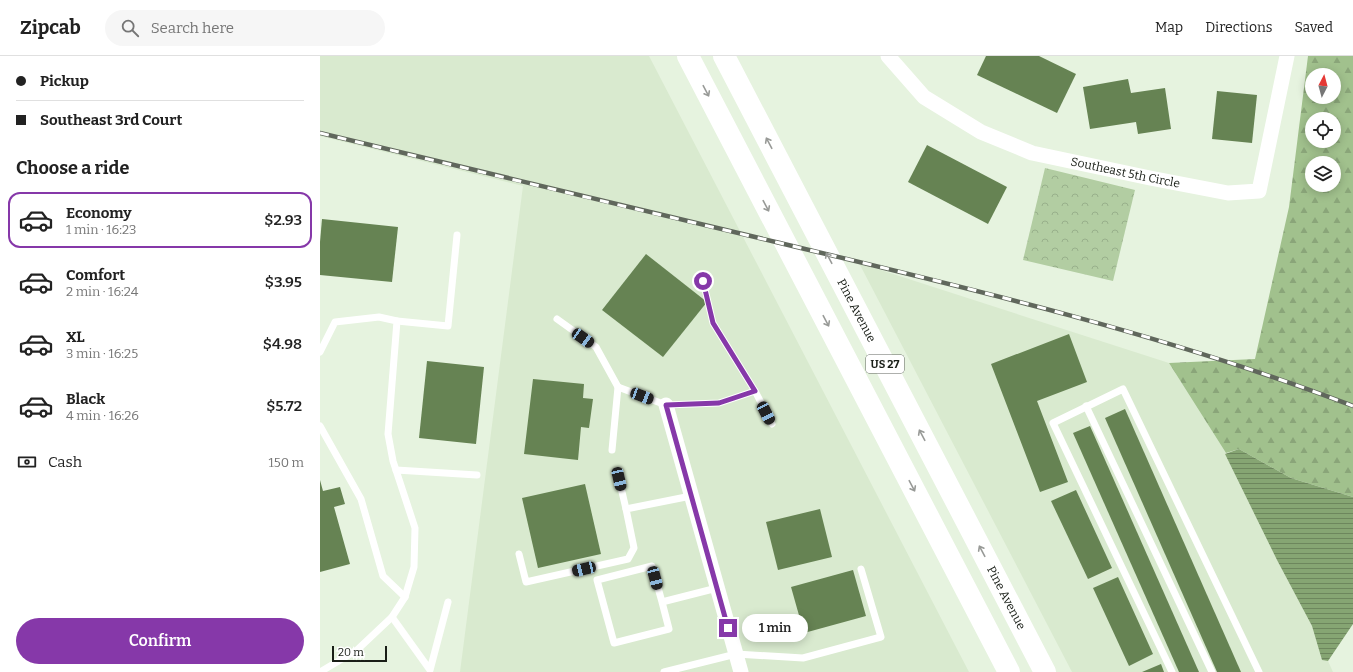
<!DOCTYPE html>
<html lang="en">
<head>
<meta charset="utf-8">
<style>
	body { margin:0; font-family:Bitter,serif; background:#f6f6f6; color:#222; height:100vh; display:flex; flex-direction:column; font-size:15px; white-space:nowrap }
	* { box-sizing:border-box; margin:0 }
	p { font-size:13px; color:#767676 }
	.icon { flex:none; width:22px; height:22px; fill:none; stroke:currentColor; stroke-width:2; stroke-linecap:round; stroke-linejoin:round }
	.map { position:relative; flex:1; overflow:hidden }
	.side { display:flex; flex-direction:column; background:#fff; width:320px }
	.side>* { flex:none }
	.guide { display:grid; align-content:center; height:88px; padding:0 16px; background:#fff }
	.needle { width:26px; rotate:6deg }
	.tools { position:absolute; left:985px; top:12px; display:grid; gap:8px }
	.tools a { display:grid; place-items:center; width:36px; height:36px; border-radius:50%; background:#fff; box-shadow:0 2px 10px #0003; font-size:20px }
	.scale { position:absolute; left:12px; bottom:10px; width:55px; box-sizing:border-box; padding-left:4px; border:2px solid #191e17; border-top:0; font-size:11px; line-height:14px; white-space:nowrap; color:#191e17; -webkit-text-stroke:3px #fff; paint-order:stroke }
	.end { position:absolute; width:18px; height:18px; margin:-9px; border:5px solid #8638a9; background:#fff; box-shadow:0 0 0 2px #fff }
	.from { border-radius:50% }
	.bubble { position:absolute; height:28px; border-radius:14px; background:#fff; box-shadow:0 2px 10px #0003; font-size:13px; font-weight:600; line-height:28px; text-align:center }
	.car { position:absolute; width:12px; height:24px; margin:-12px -6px; border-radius:5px; box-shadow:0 0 3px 1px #0007; background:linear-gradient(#222 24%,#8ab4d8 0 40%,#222 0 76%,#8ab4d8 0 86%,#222 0) }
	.guide b { display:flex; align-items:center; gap:14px; height:38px; font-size:15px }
	.guide b+b { border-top:1px solid #e0e0e0 }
	.guide i { width:10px; height:10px; background:#222 }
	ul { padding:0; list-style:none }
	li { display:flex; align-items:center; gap:12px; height:56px; margin:0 8px 6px; padding:0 8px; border:2px solid transparent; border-radius:12px }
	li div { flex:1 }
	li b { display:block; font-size:15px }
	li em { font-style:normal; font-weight:600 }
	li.current { border-color:#8638a9 }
	li>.icon { width:36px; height:36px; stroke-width:1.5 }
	h2 { padding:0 16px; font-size:18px; line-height:48px }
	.pay { display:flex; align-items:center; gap:10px; height:44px; padding:0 16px; font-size:15px }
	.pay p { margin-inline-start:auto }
	.primary-button { display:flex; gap:8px; margin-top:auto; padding:8px 16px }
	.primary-button a { flex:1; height:46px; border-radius:24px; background:#8638a9; color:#fff; font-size:16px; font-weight:600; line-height:46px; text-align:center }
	header { display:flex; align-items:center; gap:24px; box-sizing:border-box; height:56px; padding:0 20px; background:#fff; border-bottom:1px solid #e0e0e0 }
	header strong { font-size:19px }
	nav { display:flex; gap:22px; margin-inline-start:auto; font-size:14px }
	.search { width:280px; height:36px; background:#f6f6f6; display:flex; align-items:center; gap:10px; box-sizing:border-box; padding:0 14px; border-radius:22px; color:#767676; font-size:15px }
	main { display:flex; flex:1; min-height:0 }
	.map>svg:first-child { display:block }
	.built { fill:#d9eacf }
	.forest { fill:url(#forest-firs); fill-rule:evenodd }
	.park { fill:url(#park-crowns) }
	.water { fill:url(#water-rules) }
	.building { fill:#668353 }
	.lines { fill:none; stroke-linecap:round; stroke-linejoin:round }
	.lane { stroke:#fff; stroke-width:7 }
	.street { stroke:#fff; stroke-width:15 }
	.highway { stroke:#fff; stroke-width:22 }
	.rail-casing { stroke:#60675c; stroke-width:4.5 }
	.rail { stroke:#fff; stroke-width:3; stroke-dasharray:9; stroke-linecap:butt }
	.oneway { stroke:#989a97 }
	.route { stroke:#8638a9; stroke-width:5 }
	.labels { text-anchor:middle; stroke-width:3; stroke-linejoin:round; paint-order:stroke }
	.shield { fill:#fff; stroke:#5e625d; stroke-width:1 }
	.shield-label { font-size:11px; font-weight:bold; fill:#191e17 }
	.street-label { font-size:12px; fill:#191e17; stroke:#fff }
</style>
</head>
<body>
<header>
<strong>Zipcab</strong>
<div class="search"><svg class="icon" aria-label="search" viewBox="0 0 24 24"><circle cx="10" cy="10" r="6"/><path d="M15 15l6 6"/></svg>Search here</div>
<nav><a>Map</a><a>Directions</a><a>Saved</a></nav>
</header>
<main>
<section class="side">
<div class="guide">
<b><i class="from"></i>Pickup</b>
<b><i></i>Southeast 3rd Court</b>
</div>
<h2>Choose a ride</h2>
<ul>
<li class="current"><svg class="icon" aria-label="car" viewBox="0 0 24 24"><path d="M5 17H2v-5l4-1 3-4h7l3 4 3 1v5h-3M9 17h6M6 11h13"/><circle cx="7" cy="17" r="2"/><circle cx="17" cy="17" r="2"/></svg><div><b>Economy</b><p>1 min · 16:23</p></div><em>$2.93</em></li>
<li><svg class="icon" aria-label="car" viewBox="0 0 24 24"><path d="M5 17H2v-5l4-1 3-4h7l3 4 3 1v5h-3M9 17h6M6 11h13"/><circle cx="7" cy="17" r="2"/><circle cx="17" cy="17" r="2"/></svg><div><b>Comfort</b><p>2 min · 16:24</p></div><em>$3.95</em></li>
<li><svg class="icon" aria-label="car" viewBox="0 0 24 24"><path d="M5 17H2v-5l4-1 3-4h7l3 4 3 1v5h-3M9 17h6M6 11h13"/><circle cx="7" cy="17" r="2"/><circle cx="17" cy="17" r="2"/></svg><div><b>XL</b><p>3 min · 16:25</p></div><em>$4.98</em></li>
<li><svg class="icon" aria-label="car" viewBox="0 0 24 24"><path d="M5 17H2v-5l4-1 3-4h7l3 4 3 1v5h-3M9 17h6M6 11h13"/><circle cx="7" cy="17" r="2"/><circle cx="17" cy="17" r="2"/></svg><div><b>Black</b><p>4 min · 16:26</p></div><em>$5.72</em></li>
</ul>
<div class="pay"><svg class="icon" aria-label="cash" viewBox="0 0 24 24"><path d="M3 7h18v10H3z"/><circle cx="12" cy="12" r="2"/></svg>Cash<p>150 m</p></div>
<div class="primary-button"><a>Confirm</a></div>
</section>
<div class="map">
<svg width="1033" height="616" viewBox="0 0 1033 616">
	<defs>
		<pattern id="forest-firs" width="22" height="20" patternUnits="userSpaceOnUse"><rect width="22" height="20" fill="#a1c18d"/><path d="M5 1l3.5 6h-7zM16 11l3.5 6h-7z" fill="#8aa579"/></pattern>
		<pattern id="park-crowns" width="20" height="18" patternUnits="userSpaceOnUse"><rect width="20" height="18" fill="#b2cda2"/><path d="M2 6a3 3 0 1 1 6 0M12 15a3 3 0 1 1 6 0" fill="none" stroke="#98b08b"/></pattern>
		<pattern id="water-rules" width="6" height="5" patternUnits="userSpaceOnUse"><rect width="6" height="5" fill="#86a573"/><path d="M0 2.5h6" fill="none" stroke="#6d865d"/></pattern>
	</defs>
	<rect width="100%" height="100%" fill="#e6f3df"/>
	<g class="built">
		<path d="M0,0H329L649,616H140L203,130L0,80Z"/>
		<path d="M539,207L849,307L906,397L905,398L957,504L992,570L1002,604L1008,605L1013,616H752Z"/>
	</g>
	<path class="forest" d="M988,0H1033V441L971,422L919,393L906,397L849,307L935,303L969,151ZM992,19H1014V41H992ZM992,63H1014V85H992ZM992,107H1014V129H992Z"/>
	<path class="park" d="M725,112L815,134L793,225L703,204Z"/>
	<path class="water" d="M919,393L971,422L1033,441V568L1008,605L1002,604L992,570L957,504L905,398Z"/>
	<g class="building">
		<path d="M666,0H719L756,18L737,57L657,19Z"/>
		<path d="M808,23L811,37L845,32L851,73L818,78L816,66L770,73L763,31Z"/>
		<path d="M897,35L937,39L932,87L892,83Z"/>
		<path d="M607,89L687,131L668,168L588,126Z"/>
		<path d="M2,163L78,171L72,226L0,219V186Z"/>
		<path d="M326,198L387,246L343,301L282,254Z"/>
		<path d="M749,278L767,326L717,345L748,426L720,436L671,308Z"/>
		<path d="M107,305L164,311L156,388L99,382Z"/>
		<path d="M213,323L264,328L263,342L273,343L269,372L261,371L258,404L204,398Z"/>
		<path d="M805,353L921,616H897L785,362Z"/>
		<path d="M770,370L879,616H859L753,377Z"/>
		<path d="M0,424L3,435L20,431L25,448L14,451L30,508L0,516Z"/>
		<path d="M265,428L281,498L218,512L202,442Z"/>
		<path d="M756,434L792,512L768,523L731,445Z"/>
		<path d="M500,453L512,501L458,514L446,466Z"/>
		<path d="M533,514L546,560L484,577L471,531Z"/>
		<path d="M798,521L833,598L809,610L773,532Z"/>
		<path d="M841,608L844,616H822Z"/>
	</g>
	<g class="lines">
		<g class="lane">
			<path d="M383,225L393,267L435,335"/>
			<path d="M237,263L276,291L298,331L346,349L399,347L435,335L452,368"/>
			<path d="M77,265L128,270L137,179"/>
			<path d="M0,296L15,266L59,261L77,265L68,378L73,405L95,472L94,511L85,541L72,561L37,594L0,616"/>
			<path d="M766,350L892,616"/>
			<path d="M0,370L41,443L63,520L85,541"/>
			<path d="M292,394L298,331"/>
			<path d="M76,414L157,419"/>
			<path d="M299,423L306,453"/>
			<path d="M199,498L206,526L308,503L314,492L306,453L371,440"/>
			<path d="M342,546L349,573L294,587L277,524L332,510L342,546L397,532"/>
			<path d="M72,561L110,614L128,546"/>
			<path d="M344,616L416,598L483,602L561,581L541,513"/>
			<path d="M852,616L733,367L803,333L939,616"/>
		</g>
		<g class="street">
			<path id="s1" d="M568,0L604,41L661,76L712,97L830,122L908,137L939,135L967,0"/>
			<path d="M346,349L421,616"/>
		</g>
		<g class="highway">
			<path d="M368,0L689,616"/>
			<path id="s2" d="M404,0L725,616"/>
		</g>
		<defs>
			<path id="rail" d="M0,77C153,114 306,151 460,187C653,233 847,279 1033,350"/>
		</defs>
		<use href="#rail" class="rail-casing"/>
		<use href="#rail" class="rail"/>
	</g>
	<defs><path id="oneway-shaft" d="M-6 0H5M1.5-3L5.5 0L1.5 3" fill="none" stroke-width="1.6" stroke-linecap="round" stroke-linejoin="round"/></defs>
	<g class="oneway">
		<use href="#oneway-shaft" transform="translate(386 35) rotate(62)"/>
		<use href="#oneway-shaft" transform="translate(449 87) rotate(-118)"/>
		<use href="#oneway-shaft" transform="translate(446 150) rotate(62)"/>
		<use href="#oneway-shaft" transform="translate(509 202) rotate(-118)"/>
		<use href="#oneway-shaft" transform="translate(506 265) rotate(62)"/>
		<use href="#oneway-shaft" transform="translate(602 379) rotate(-118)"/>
		<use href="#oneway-shaft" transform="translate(592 430) rotate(62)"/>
		<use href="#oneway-shaft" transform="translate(662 495) rotate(-118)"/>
	</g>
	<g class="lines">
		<path class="route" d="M383,225L393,267L435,335L399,347L346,349L408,572"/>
	</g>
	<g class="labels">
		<rect class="shield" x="546" y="299" width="38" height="18" rx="3"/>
		<g class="shield-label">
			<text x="565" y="312">US 27</text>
		</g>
		<g class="street-label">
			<text dy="4" stroke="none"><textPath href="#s1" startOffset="272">Southeast 5th Circle</textPath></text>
			<text dy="4" stroke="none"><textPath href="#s2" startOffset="287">Pine Avenue</textPath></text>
			<text dy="4" stroke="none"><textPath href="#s2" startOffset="611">Pine Avenue</textPath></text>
		</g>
	</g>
</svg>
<div class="tools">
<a><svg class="needle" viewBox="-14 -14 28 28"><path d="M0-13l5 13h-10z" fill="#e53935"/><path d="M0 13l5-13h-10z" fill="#767676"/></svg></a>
<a><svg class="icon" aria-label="locate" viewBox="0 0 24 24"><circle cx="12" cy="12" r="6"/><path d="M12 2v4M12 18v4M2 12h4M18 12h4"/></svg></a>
<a><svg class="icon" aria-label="layers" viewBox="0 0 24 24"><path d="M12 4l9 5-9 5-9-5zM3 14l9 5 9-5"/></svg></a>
</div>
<div class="scale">20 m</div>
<i class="end from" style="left:383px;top:225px"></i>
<i class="end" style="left:408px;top:572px"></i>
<div class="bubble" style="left:422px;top:558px;width:66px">1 min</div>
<i class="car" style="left:263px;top:282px;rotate:125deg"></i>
<i class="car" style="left:322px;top:340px;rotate:111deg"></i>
<i class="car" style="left:446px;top:357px;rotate:153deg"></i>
<i class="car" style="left:299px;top:423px;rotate:167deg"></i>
<i class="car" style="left:264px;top:513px;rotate:257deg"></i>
<i class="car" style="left:335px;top:522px;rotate:165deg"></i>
</div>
</main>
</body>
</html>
